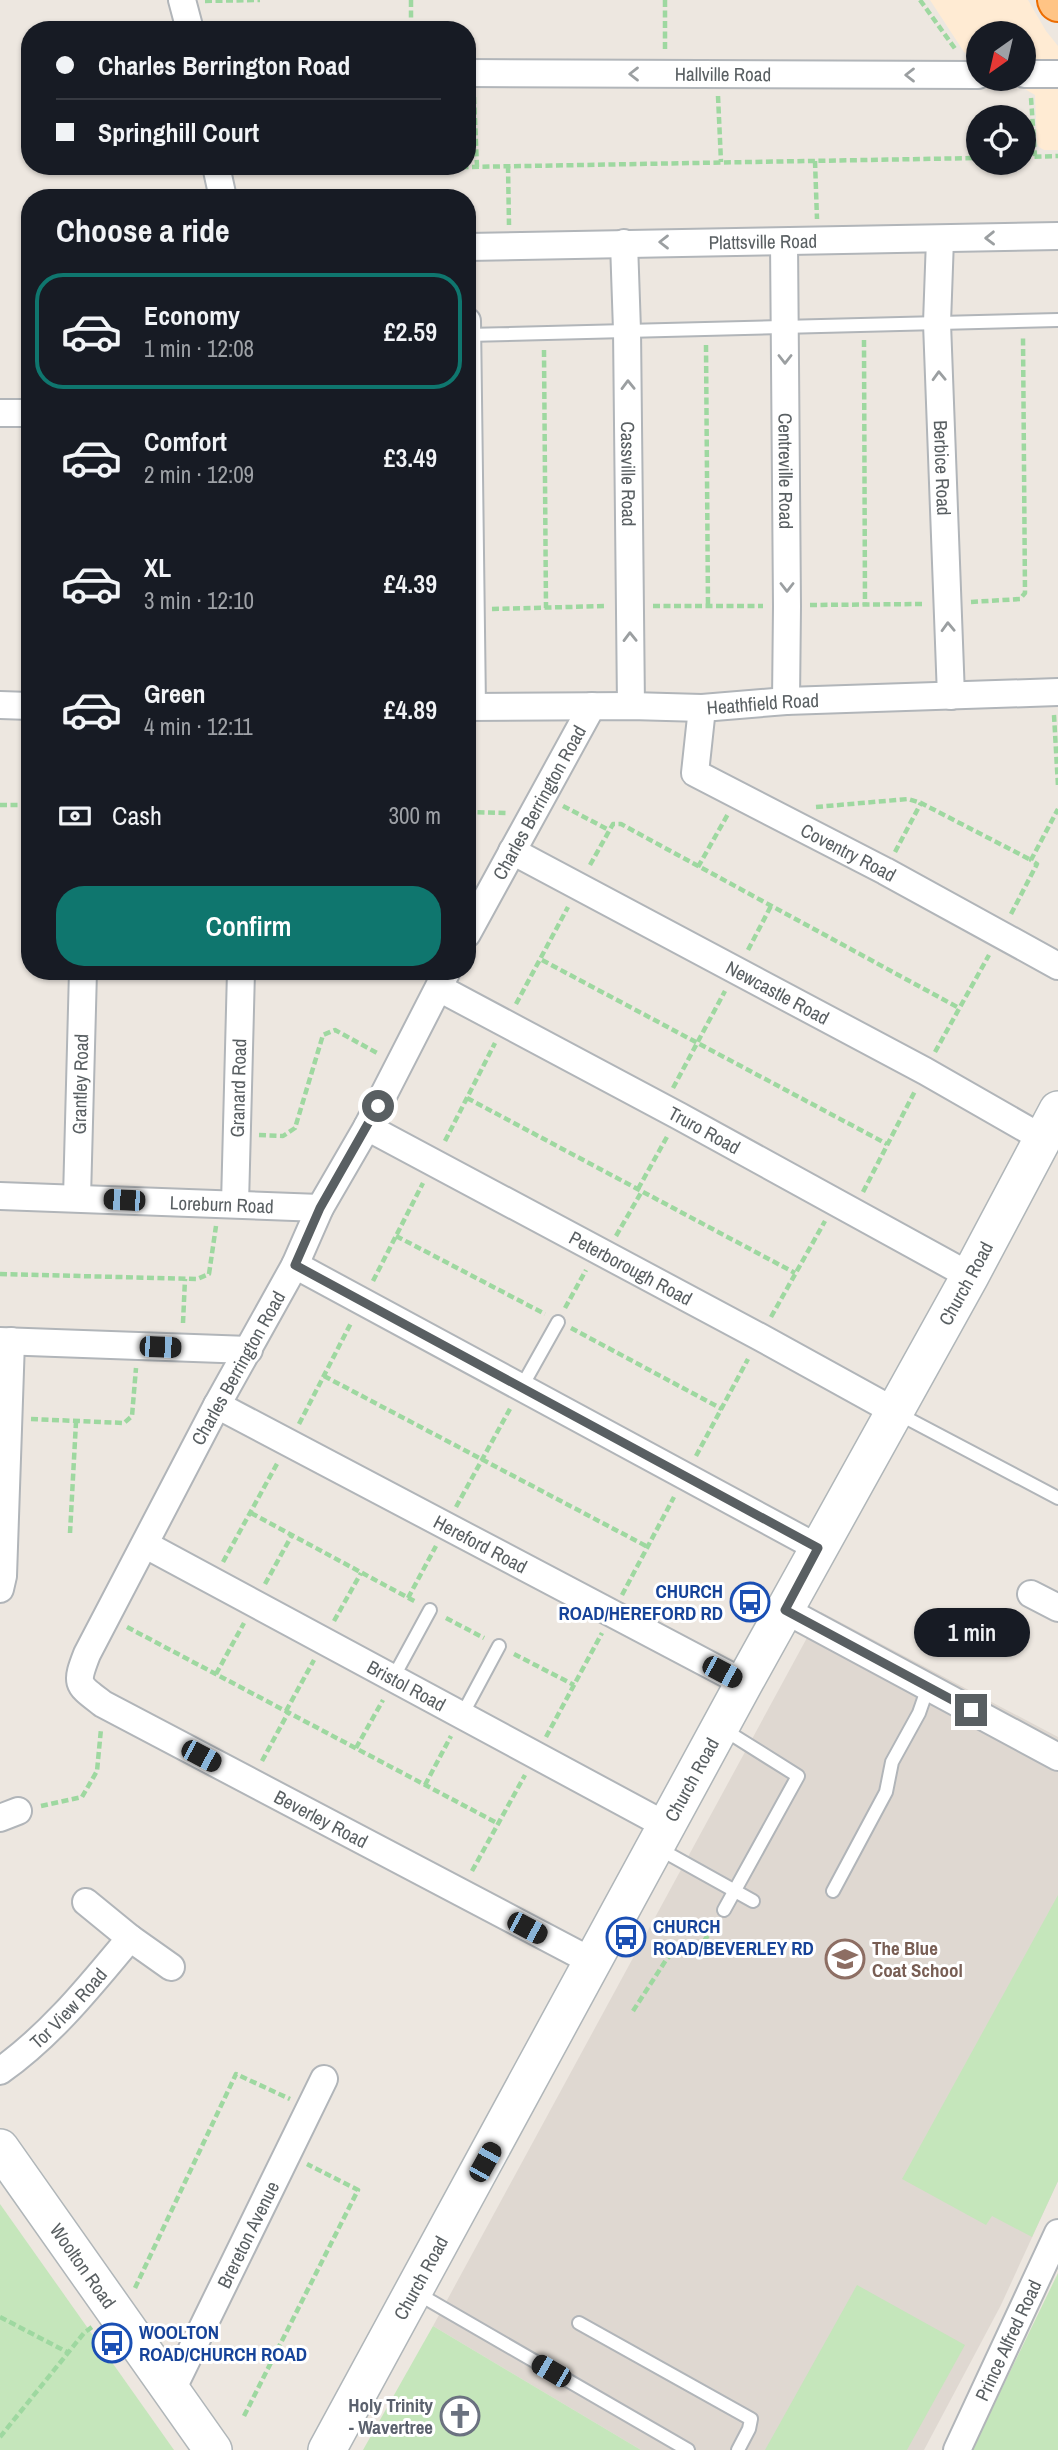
<!DOCTYPE html>
<html lang="en">
<head>
<meta charset="utf-8">
<style>
	body { margin:0; font-family:"Archivo Narrow",sans-serif; background:#20242c; color:#f1f3f6; height:100vh; display:flex; flex-direction:column; font-size:26px; white-space:nowrap }
	* { box-sizing:border-box; margin:0 }
	p { font-size:23px; color:#9ea1a6 }
	.icon { flex:none; width:38px; height:38px; fill:none; stroke:currentColor; stroke-width:2; stroke-linecap:round; stroke-linejoin:round }
	.map { position:relative; flex:1; overflow:hidden }
	.sheet { position:absolute; left:21px; top:189px; width:455px; height:791px; display:flex; flex-direction:column; background:#171b24; border-radius:28px; box-shadow:0 2px 5px #0004 }
	.sheet>* { flex:none }
	.banner { position:absolute; left:21px; top:21px; width:455px; height:154px; border-radius:28px; box-shadow:0 2px 5px #0004; display:grid; align-content:center; height:154px; padding:0 35px; background:#171b24 }
	.needle { width:46px; rotate:214deg }
	.controls { position:absolute; left:966px; top:21px; display:grid; gap:14px }
	.controls a { display:grid; place-items:center; width:70px; height:70px; border-radius:50%; background:#171b24; box-shadow:0 2px 5px #0004; font-size:35px }
	.end { position:absolute; width:32px; height:32px; margin:-16px; border:9px solid #595f62; background:#fff; box-shadow:0 0 0 4px #fff }
	.from { border-radius:50% }
	.bubble { position:absolute; height:49px; border-radius:24px; background:#171b24; box-shadow:0 2px 5px #0004; font-size:23px; font-weight:600; line-height:49px; text-align:center }
	.car { position:absolute; width:21px; height:42px; margin:-21px -10px; border-radius:9px; box-shadow:0 0 5px 2px #0007; background:linear-gradient(#222 24%,#8ab4d8 0 40%,#222 0 76%,#8ab4d8 0 86%,#222 0) }
	.banner b { display:flex; align-items:center; gap:24px; height:66px; font-size:26px }
	.banner b+b { border-top:2px solid #363941 }
	.banner i { width:18px; height:18px; background:#f1f3f6 }
	ul { padding:0; list-style:none }
	li { display:flex; align-items:center; gap:21px; height:116px; margin:0 14px 10px; padding:0 21px; border:4px solid transparent; border-radius:28px }
	li div { flex:1 }
	li b { display:block; font-size:26px }
	li em { font-style:normal; font-weight:600 }
	li.active { border-color:#0f766e }
	li>.icon { width:63px; height:63px; stroke-width:1.5 }
	h2 { padding:0 35px; font-size:32px; line-height:84px }
	.pay { display:flex; align-items:center; gap:18px; height:77px; padding:0 35px; font-size:26px }
	.pay p { margin-inline-start:auto }
	.button { display:flex; gap:14px; margin-top:auto; padding:14px 35px }
	.button a { flex:1; height:80px; border-radius:28px; background:#0f766e; color:#fff; font-size:28px; font-weight:600; line-height:80px; text-align:center }
	.map>svg:first-child { display:block }
	.commercial { fill:#ffebd3 }
	.education { fill:#dfd8d1 }
	.green { fill:#c5e6bb }
	.lines { fill:none; stroke-linecap:round; stroke-linejoin:round }
	.lane-casing { stroke:#b1b5b9; stroke-width:16 }
	.street-casing { stroke:#b1b5b9; stroke-width:30 }
	.secondary-casing { stroke:#b0b6b9; stroke-width:40 }
	.highway-casing { stroke:#ed6c00; stroke-width:42 }
	.path { stroke:#9ed8a0; stroke-width:4.5; stroke-dasharray:7 3.5; stroke-linecap:butt }
	.lane { stroke:#fff; stroke-width:12 }
	.street { stroke:#fff; stroke-width:26 }
	.secondary { stroke:#fff; stroke-width:37 }
	.highway { stroke:#ffc485; stroke-width:38 }
	.oneway { stroke:#9b9fa1 }
	.route { stroke:#595f62; stroke-width:9 }
	.labels { text-anchor:middle; stroke-width:6; stroke-linejoin:round; paint-order:stroke }
	.street-label { font-size:19px; fill:#595f62; stroke:#fff }
	.transit-label { font-size:19px; font-weight:bold; fill:#164399; stroke:#fff; text-anchor:start }
	.education-label { font-size:19px; font-weight:bold; fill:#785e54; stroke:#fff; text-anchor:start }
	.worship-label { font-size:19px; font-weight:bold; fill:#5b616d; stroke:#fff; text-anchor:end }
</style>
</head>
<body>
<div class="map">
<svg width="1058" height="2450" viewBox="0 0 1058 2450">
	<rect width="100%" height="100%" fill="#ede7e0"/>
	<path class="commercial" d="M930,0H1028L1046,31L1058,46V150H1044L1039,147L1037,143L1035,95L1008,79H1024V33H978V61L964,52Z"/>
	<path class="education" d="M821,1612L1058,1737V2181L1001,2305L924,2450H641L433,2326Z"/>
	<g class="green">
		<path d="M1058,1895V2181L1032,2237L992,2216L986,2225L902,2179Z"/>
		<path d="M0,2204L174,2450H0Z"/>
		<path d="M1058,2273V2450H972Z"/>
		<path d="M857,2285L965,2345L907,2450H765Z"/>
		<path d="M433,2326L641,2450H363Z"/>
	</g>
	<g class="lines">
		<defs>
			<g id="lane">
				<path d="M467,335L1058,320"/>
				<path d="M521,1388L558,1322"/>
				<path d="M897,1413L1058,1498"/>
				<path d="M393,1678L430,1610"/>
				<path d="M462,1715L499,1646"/>
				<path d="M723,1729L798,1776L724,1910"/>
				<path d="M656,1847L753,1901"/>
				<path d="M833,1891L886,1792L892,1762L919,1713L928,1687"/>
				<path d="M415,2292L688,2450"/>
				<path d="M579,2323L751,2419L749,2429L738,2450"/>
			</g>
			<g id="street">
				<path d="M182,0L190,30"/>
				<path id="s1" d="M467,73L978,75"/>
				<path d="M1024,74H1058"/>
				<path d="M216,166L223,198"/>
				<path id="s2" d="M940,239L937,323L951,696"/>
				<path id="s3" d="M784,242L787,606L786,701"/>
				<path id="s4" d="M624,243L627,330L631,706"/>
				<path id="s5" d="M467,247C664,242 861,241 1058,236"/>
				<path d="M467,321L472,707"/>
				<path d="M0,413H30"/>
				<path d="M0,705L30,706"/>
				<path id="s6" d="M467,707L631,706L702,708L786,701L1058,692"/>
				<path id="s7" d="M702,708L695,773L885,871L1058,966"/>
				<path id="s8" d="M512,851L925,1071L1042,1138"/>
				<path id="s9" d="M467,934L592,706"/>
				<path id="s10" d="M447,971L367,1127L320,1208L295,1265L217,1405L87,1654C75,1685 77,1684 103,1704L593,1962"/>
				<path id="s11" d="M439,988L679,1116L970,1276"/>
				<path id="s12" d="M367,1127L760,1337L894,1411"/>
				<path id="s13" d="M0,1196L320,1208"/>
				<path id="s14" d="M77,1198L83,971"/>
				<path id="s15" d="M235,1204L241,971"/>
				<path d="M295,1265L818,1548"/>
				<path d="M0,1341L249,1350"/>
				<path id="s16" d="M217,1405L744,1683"/>
				<path id="s17" d="M146,1545L667,1826"/>
				<path d="M0,1589L3,1576L11,1341"/>
				<path d="M1031,1594L1058,1608"/>
				<path d="M785,1610L1058,1757"/>
				<path d="M0,1818L18,1811"/>
				<path d="M86,1902L130,1938L171,1967"/>
				<path id="s18" d="M0,2071C51,2035 90,1986 130,1938"/>
				<path id="s19" d="M172,2390L324,2079"/>
				<path id="s20" d="M957,2450L1058,2233"/>
			</g>
			<g id="secondary">
				<path id="s21" d="M0,2148L213,2450"/>
				<path id="s22" d="M327,2450L744,1683L970,1276L1058,1110"/>
			</g>
			<path id="highway" d="M1057,0L1058,2"/>
		</defs>
		<use href="#lane" class="lane-casing"/>
		<use href="#street" class="street-casing"/>
		<use href="#secondary" class="secondary-casing"/>
		<use href="#highway" class="highway-casing"/>
		<g class="path">
			<path d="M411,0V30"/>
			<path d="M665,0V52"/>
			<path d="M920,0L956,50"/>
			<path d="M205,1L260,0"/>
			<path d="M718,96L721,162"/>
			<path d="M474,97L477,167"/>
			<path d="M1031,98L1035,156"/>
			<path d="M1024,157L1058,156"/>
			<path d="M815,161L817,219"/>
			<path d="M508,166L509,225"/>
			<path d="M241,171L978,158"/>
			<path d="M864,340L865,605"/>
			<path d="M706,345L708,606"/>
			<path d="M544,350L546,608"/>
			<path d="M971,602L1020,599L1025,593L1023,336"/>
			<path d="M810,605L924,604"/>
			<path d="M653,606H763"/>
			<path d="M492,609L606,606"/>
			<path d="M1054,715L1058,786"/>
			<path d="M0,805H30"/>
			<path d="M563,806L609,830"/>
			<path d="M816,807L908,799L921,803L1031,860"/>
			<path d="M467,812L507,813"/>
			<path d="M895,852L921,803"/>
			<path d="M590,865L613,824H621L959,1008"/>
			<path d="M698,867L728,814"/>
			<path d="M1011,914L1037,864L1031,860L1058,809"/>
			<path d="M748,950L771,906"/>
			<path d="M542,960L887,1144"/>
			<path d="M516,1004L568,907"/>
			<path d="M935,1052L989,955"/>
			<path d="M673,1088L725,991"/>
			<path d="M467,1098L795,1273"/>
			<path d="M259,1135L283,1136L295,1128L323,1035L335,1030L379,1054"/>
			<path d="M445,1141L495,1043"/>
			<path d="M638,1189L668,1135"/>
			<path d="M863,1192L915,1091"/>
			<path d="M396,1236L545,1314"/>
			<path d="M616,1236L642,1191"/>
			<path d="M0,1274L197,1279L209,1274L216,1226"/>
			<path d="M373,1281L423,1183"/>
			<path d="M565,1308L586,1270"/>
			<path d="M771,1317L825,1221"/>
			<path d="M183,1323L185,1279"/>
			<path d="M571,1328L722,1409"/>
			<path d="M324,1376L648,1547"/>
			<path d="M31,1419L124,1423L132,1416L136,1368"/>
			<path d="M299,1424L351,1323"/>
			<path d="M696,1456L748,1359"/>
			<path d="M456,1507L511,1407"/>
			<path d="M251,1513L416,1602"/>
			<path d="M70,1533L76,1422"/>
			<path d="M223,1562L278,1462"/>
			<path d="M265,1584L292,1535"/>
			<path d="M622,1595L674,1497"/>
			<path d="M408,1598L436,1546"/>
			<path d="M446,1618L484,1638"/>
			<path d="M334,1621L361,1573"/>
			<path d="M127,1627L497,1823"/>
			<path d="M514,1654L574,1685"/>
			<path d="M216,1674L244,1623"/>
			<path d="M286,1711L314,1660"/>
			<path d="M546,1737L602,1633"/>
			<path d="M356,1748L383,1700"/>
			<path d="M262,1761L288,1713"/>
			<path d="M425,1785L451,1736"/>
			<path d="M41,1806L82,1797L97,1771L101,1729"/>
			<path d="M472,1871L525,1775"/>
			<path d="M633,2011L666,1960L675,1950L702,1944L717,1922"/>
			<path d="M135,2288L236,2074L290,2099"/>
			<path d="M0,2317L69,2353"/>
			<path d="M244,2416L358,2190L307,2164"/>
			<path d="M0,2437L84,2333L92,2327"/>
		</g>
		<use href="#lane" class="lane"/>
		<use href="#street" class="street"/>
		<use href="#secondary" class="secondary"/>
		<use href="#highway" class="highway"/>
	</g>
	<defs><path id="oneway-chevron" d="M-2-3.5L2.5 0L-2 3.5" fill="none" stroke-width="1.6" stroke-linecap="round" stroke-linejoin="round" transform="scale(1.75)"/></defs>
	<g class="oneway">
		<use href="#oneway-chevron" transform="translate(634 74) rotate(-180)"/>
		<use href="#oneway-chevron" transform="translate(910 75) rotate(-180)"/>
		<use href="#oneway-chevron" transform="translate(990 238) rotate(179)"/>
		<use href="#oneway-chevron" transform="translate(664 242) rotate(180)"/>
		<use href="#oneway-chevron" transform="translate(785 359) rotate(90)"/>
		<use href="#oneway-chevron" transform="translate(939 376) rotate(-92)"/>
		<use href="#oneway-chevron" transform="translate(628 385) rotate(-91)"/>
		<use href="#oneway-chevron" transform="translate(787 587) rotate(90)"/>
		<use href="#oneway-chevron" transform="translate(948 627) rotate(-92)"/>
		<use href="#oneway-chevron" transform="translate(630 637) rotate(-91)"/>
	</g>
	<g class="lines">
		<path class="route" d="M378,1106L320,1208L295,1265L818,1548L785,1610L971,1710"/>
	</g>
	<defs>
		<symbol id="bus-ring" viewBox="-11 -11 22 22"><circle r="9.5" fill="#fff" stroke="#1a4fb4" stroke-width="1.5"/><path d="M-5-6H5V4H4V6H2V4H-2V6H-4V4H-5ZM-3.5-4V0h7V-4ZM-3.5 1.2v1.5H-2V1.2ZM2 1.2v1.5H3.5V1.2Z" fill="#1a4fb4"/></symbol>
		<symbol id="school-ring" viewBox="-11 -11 22 22"><circle r="9.5" fill="#fff" stroke="#8d6e63" stroke-width="1.5"/><path d="M0-5L7-2L0 1L-7-2ZM-4 1L0 2.5L4 1V4Q0 6-4 4Z" fill="#8d6e63"/></symbol>
		<symbol id="church-ring" viewBox="-11 -11 22 22"><circle r="9.5" fill="#fff" stroke="#6b7280" stroke-width="1.5"/><path d="M-1.2-6h2.4v3.5h3.3v2.4h-3.3V6h-2.4V-.1h-3.3v-2.4h3.3Z" fill="#6b7280"/></symbol>
	</defs>
	<g fill-rule="evenodd">
		<use href="#bus-ring" x="728" y="1580" width="44" height="44"/>
		<use href="#bus-ring" x="604" y="1915" width="44" height="44"/>
		<use href="#school-ring" x="823" y="1937" width="44" height="44"/>
		<use href="#bus-ring" x="90" y="2321" width="44" height="44"/>
		<use href="#church-ring" x="438" y="2394" width="44" height="44"/>
	</g>
	<g class="labels">
		<g class="street-label">
			<text dy="7" stroke="none"><textPath href="#s1" startOffset="256">Hallville Road</textPath></text>
			<text dy="7" stroke="none"><textPath href="#s5" startOffset="296">Plattsville Road</textPath></text>
			<text dy="7" stroke="none"><textPath href="#s2" startOffset="229">Berbice Road</textPath></text>
			<text dy="7" stroke="none"><textPath href="#s3" startOffset="229">Centreville Road</textPath></text>
			<text dy="7" stroke="none"><textPath href="#s4" startOffset="231">Cassville Road</textPath></text>
			<text dy="7" stroke="none"><textPath href="#s6" startOffset="296">Heathfield Road</textPath></text>
			<text dy="7" stroke="none"><textPath href="#s9" startOffset="150">Charles Berrington Road</textPath></text>
			<text dy="7" stroke="none"><textPath href="#s7" startOffset="238">Coventry Road</textPath></text>
			<text dy="7" stroke="none"><textPath href="#s8" startOffset="301">Newcastle Road</textPath></text>
			<text dy="7" stroke="none"><textPath href="#s14" startOffset="114">Grantley Road</textPath></text>
			<text dy="7" stroke="none"><textPath href="#s15" startOffset="116">Granard Road</textPath></text>
			<text dy="7" stroke="none"><textPath href="#s11" startOffset="301">Truro Road</textPath></text>
			<text dy="7" stroke="none"><textPath href="#s13" startOffset="222">Loreburn Road</textPath></text>
			<text dy="7" stroke="none"><textPath href="#s12" startOffset="299">Peterborough Road</textPath></text>
			<text dy="7" stroke="none"><textPath href="#s22" startOffset="1330">Church Road</textPath></text>
			<text transform="translate(238 1368) rotate(-61)" y="7">Charles Berrington Road</text>
			<text dy="7" stroke="none"><textPath href="#s16" startOffset="298">Hereford Road</textPath></text>
			<text dy="7" stroke="none"><textPath href="#s17" startOffset="296">Bristol Road</textPath></text>
			<text dy="7" stroke="none"><textPath href="#s22" startOffset="763">Church Road</textPath></text>
			<text dy="7" stroke="none"><textPath href="#s10" startOffset="1080">Beverley Road</textPath></text>
			<text dy="7" stroke="none"><textPath href="#s18" startOffset="93">Tor View Road</textPath></text>
			<text dy="7" stroke="none"><textPath href="#s19" startOffset="173">Brereton Avenue</textPath></text>
			<text dy="7" stroke="none"><textPath href="#s21" startOffset="144">Woolton Road</textPath></text>
			<text dy="7" stroke="none"><textPath href="#s22" startOffset="196">Church Road</textPath></text>
			<text dy="7" stroke="none"><textPath href="#s20" startOffset="121">Prince Alfred Road</textPath></text>
		</g>
		<g class="transit-label">
			<text x="723" y="1598" text-anchor="end">CHURCH<tspan x="723" dy="22">ROAD/HEREFORD RD</tspan></text>
			<text x="653" y="1933">CHURCH<tspan x="653" dy="22">ROAD/BEVERLEY RD</tspan></text>
			<text x="139" y="2339">WOOLTON<tspan x="139" dy="22">ROAD/CHURCH ROAD</tspan></text>
		</g>
		<g class="education-label">
			<text x="872" y="1955">The Blue<tspan x="872" dy="22">Coat School</tspan></text>
		</g>
		<g class="worship-label">
			<text x="433" y="2412">Holy Trinity<tspan x="433" dy="22">- Wavertree</tspan></text>
		</g>
	</g>
</svg>
<div class="controls">
<a><svg class="needle" viewBox="-14 -14 28 28"><path d="M0-13l5 13h-10z" fill="#e53935"/><path d="M0 13l5-13h-10z" fill="#9ea1a6"/></svg></a>
<a><svg class="icon" aria-label="locate" viewBox="0 0 24 24"><circle cx="12" cy="12" r="6"/><path d="M12 2v4M12 18v4M2 12h4M18 12h4"/></svg></a>
</div>
<i class="end from" style="left:378px;top:1106px"></i>
<i class="end" style="left:971px;top:1710px"></i>
<div class="bubble" style="left:914px;top:1608px;width:116px">1 min</div>
<i class="car" style="left:124px;top:1200px;rotate:273deg"></i>
<i class="car" style="left:160px;top:1347px;rotate:92deg"></i>
<i class="car" style="left:722px;top:1672px;rotate:118deg"></i>
<i class="car" style="left:201px;top:1756px;rotate:118deg"></i>
<i class="car" style="left:527px;top:1928px;rotate:118deg"></i>
<i class="car" style="left:485px;top:2162px;rotate:29deg"></i>
<i class="car" style="left:551px;top:2371px;rotate:300deg"></i>
<div class="banner">
<b><i class="from"></i>Charles Berrington Road</b>
<b><i></i>Springhill Court</b>
</div>
<section class="sheet">
<h2>Choose a ride</h2>
<ul>
<li class="active"><svg class="icon" aria-label="car" viewBox="0 0 24 24"><path d="M5 17H2v-5l4-1 3-4h7l3 4 3 1v5h-3M9 17h6M6 11h13"/><circle cx="7" cy="17" r="2"/><circle cx="17" cy="17" r="2"/></svg><div><b>Economy</b><p>1 min · 12:08</p></div><em>£2.59</em></li>
<li><svg class="icon" aria-label="car" viewBox="0 0 24 24"><path d="M5 17H2v-5l4-1 3-4h7l3 4 3 1v5h-3M9 17h6M6 11h13"/><circle cx="7" cy="17" r="2"/><circle cx="17" cy="17" r="2"/></svg><div><b>Comfort</b><p>2 min · 12:09</p></div><em>£3.49</em></li>
<li><svg class="icon" aria-label="car" viewBox="0 0 24 24"><path d="M5 17H2v-5l4-1 3-4h7l3 4 3 1v5h-3M9 17h6M6 11h13"/><circle cx="7" cy="17" r="2"/><circle cx="17" cy="17" r="2"/></svg><div><b>XL</b><p>3 min · 12:10</p></div><em>£4.39</em></li>
<li><svg class="icon" aria-label="car" viewBox="0 0 24 24"><path d="M5 17H2v-5l4-1 3-4h7l3 4 3 1v5h-3M9 17h6M6 11h13"/><circle cx="7" cy="17" r="2"/><circle cx="17" cy="17" r="2"/></svg><div><b>Green</b><p>4 min · 12:11</p></div><em>£4.89</em></li>
</ul>
<div class="pay"><svg class="icon" aria-label="cash" viewBox="0 0 24 24"><path d="M3 7h18v10H3z"/><circle cx="12" cy="12" r="2"/></svg>Cash<p>300 m</p></div>
<div class="button"><a>Confirm</a></div>
</section>
</div>
</body>
</html>
